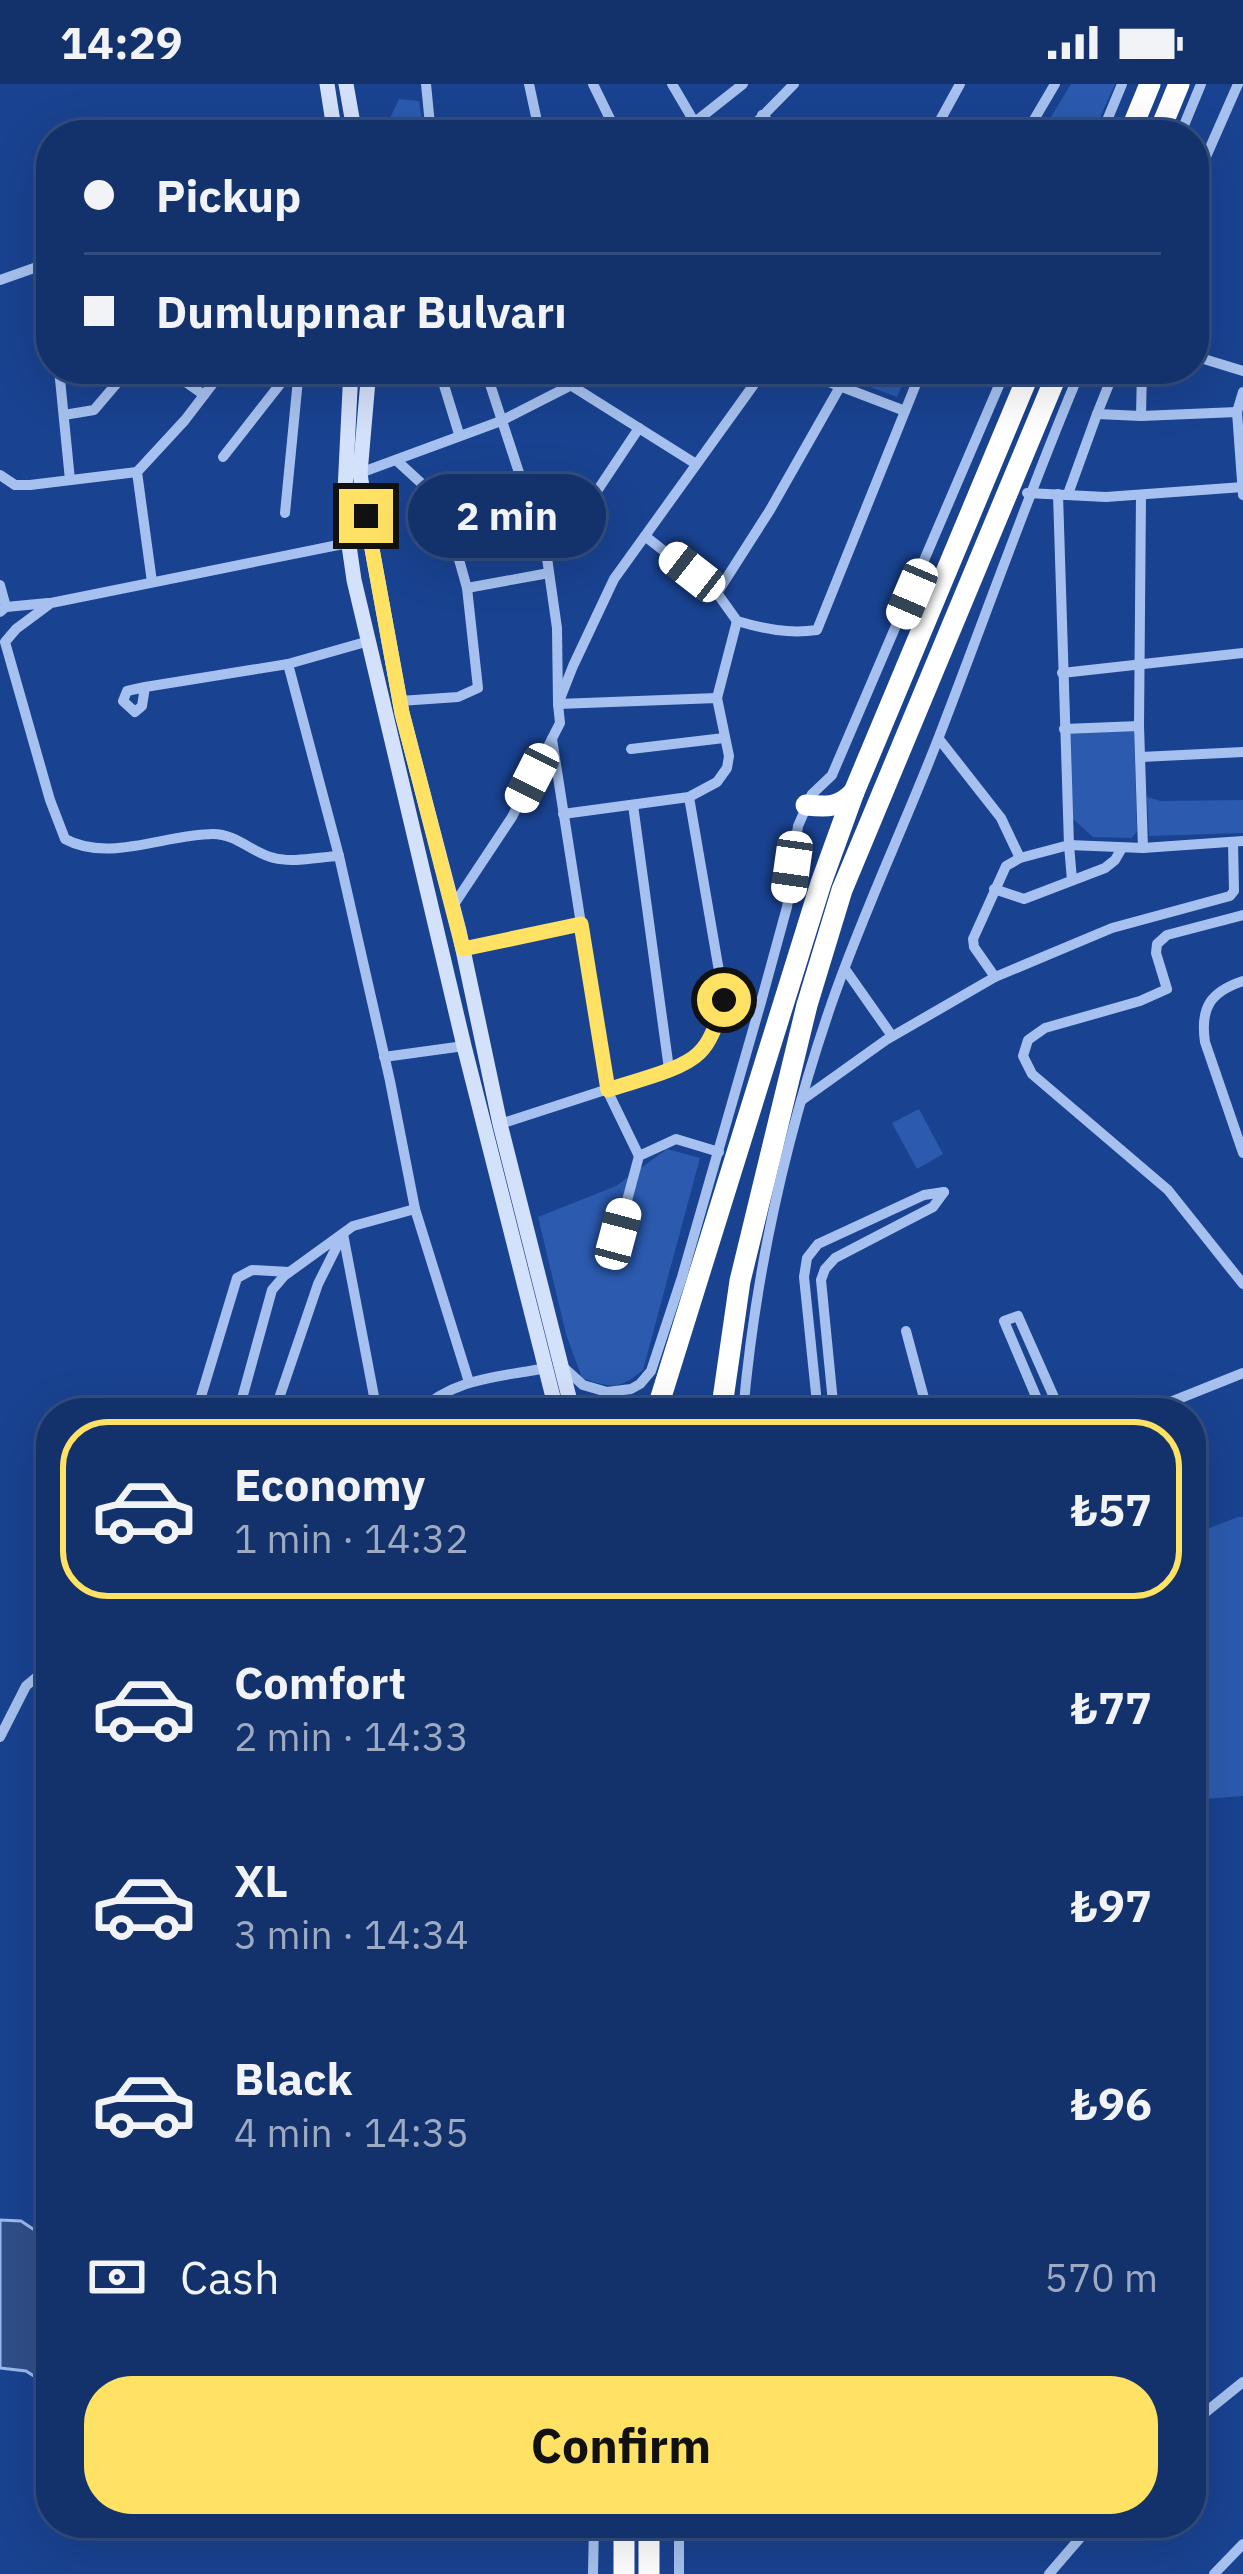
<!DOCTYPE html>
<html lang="en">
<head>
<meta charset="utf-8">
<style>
	body { margin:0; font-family:"IBM Plex Sans",sans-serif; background:#1c3a72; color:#f1f3f6; height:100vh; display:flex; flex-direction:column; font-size:45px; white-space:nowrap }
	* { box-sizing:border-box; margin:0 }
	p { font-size:39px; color:#9daac2 }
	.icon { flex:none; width:66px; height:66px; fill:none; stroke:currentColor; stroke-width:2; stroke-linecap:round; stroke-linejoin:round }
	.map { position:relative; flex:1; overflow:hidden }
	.panel { position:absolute; left:36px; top:1314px; width:1170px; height:1140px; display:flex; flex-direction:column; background:#13326c; border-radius:48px; box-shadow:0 12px 48px #0002,0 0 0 3px #324d7f }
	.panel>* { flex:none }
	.hud { position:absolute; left:36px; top:36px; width:1173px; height:264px; border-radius:48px; box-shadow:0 12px 48px #0002,0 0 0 3px #324d7f; display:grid; align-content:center; height:264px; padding:0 48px; background:#13326c }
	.end { position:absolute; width:54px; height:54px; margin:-27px; border:15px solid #ffe164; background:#111; box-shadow:0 0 0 6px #111 }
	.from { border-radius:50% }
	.bubble { position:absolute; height:84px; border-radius:42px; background:#13326c; box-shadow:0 12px 48px #0002,0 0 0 3px #324d7f; font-size:39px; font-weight:700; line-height:84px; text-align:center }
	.car { position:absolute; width:36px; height:72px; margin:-36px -18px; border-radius:15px; box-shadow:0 0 9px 3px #0007; background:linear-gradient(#fff 24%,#345 0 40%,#fff 0 76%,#345 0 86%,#fff 0) }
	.hud b { display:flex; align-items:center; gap:42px; height:114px; font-size:45px }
	.hud b+b { border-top:3px solid #324d7f }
	.hud i { width:30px; height:30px; background:#f1f3f6 }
	ul { padding:21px 0 0; list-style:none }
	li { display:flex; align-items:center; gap:36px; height:180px; margin:0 24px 18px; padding:0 24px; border:6px solid transparent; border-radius:48px }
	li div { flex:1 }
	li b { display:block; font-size:45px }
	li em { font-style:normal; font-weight:700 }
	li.on { border-color:#ffe164 }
	li>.icon { width:108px; height:108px; stroke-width:1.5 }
	.pay { display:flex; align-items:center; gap:30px; height:132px; padding:0 48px; font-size:45px }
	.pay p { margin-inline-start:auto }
	.primary-button { display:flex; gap:24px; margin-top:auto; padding:24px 48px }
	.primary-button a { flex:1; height:138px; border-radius:48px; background:#ffe164; color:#111; font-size:48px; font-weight:700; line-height:138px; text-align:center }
	.status { display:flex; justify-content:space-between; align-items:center; height:84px; padding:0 60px; background:#13326c; direction:ltr }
	.status svg { height:33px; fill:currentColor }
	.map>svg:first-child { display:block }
	.green { fill:#2b5aae }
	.water { fill:#304e88; stroke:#99baf1; stroke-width:3 }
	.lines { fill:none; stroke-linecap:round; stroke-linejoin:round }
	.street { stroke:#a6c1ef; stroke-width:10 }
	.secondary { stroke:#d4e1fb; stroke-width:15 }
	.highway { stroke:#fff; stroke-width:21 }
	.route { stroke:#ffe164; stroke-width:15 }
</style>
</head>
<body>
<div class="status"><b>14:29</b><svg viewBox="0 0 49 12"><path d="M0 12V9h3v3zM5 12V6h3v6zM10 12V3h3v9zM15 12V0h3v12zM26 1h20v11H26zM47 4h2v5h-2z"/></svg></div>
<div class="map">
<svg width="1243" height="2490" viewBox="0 0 1243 2490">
	<rect width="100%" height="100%" fill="#194290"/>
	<g class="green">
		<path d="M1071,0H1115L1092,51H1040Z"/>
		<path d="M399,15L419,17L424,51H382Z"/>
		<path d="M865,285H909L897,313L857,298Z"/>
		<path d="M1134,647L1137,747L1132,754L1093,753L1073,735L1069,650Z"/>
		<path d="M1147,713L1161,717L1243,716V749L1149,752Z"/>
		<path d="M919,1025L943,1070L917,1085L892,1039Z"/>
		<path d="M667,1065L700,1074L643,1286C620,1306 610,1304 582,1294L566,1250L538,1133L616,1102Z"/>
		<path d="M1238,1433H1243V1712L1191,1716V1451Z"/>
	</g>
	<path class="water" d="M0,2136L21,2137L51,2157V2303L26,2287L0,2284Z"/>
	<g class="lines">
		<g class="street">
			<path d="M426,0L431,51"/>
			<path d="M529,0L540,51"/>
			<path d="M593,0L612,39L614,51"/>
			<path d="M672,0L702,51"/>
			<path d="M762,31L782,51"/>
			<path d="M695,38L743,0"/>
			<path d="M744,51L794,0"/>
			<path d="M932,51L960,0"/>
			<path d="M1025,51L1055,0"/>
			<path d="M1101,51L1122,0"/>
			<path d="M1180,51L1201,0"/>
			<path d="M1194,100L1238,0"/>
			<path d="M49,179L51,197"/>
			<path d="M0,196L51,178"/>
			<path d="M1194,272L1243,287"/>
			<path d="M59,285L70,396"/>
			<path d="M167,285L204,311"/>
			<path d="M439,285L459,350"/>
			<path d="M485,285L547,474L557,544L558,620L717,614L729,672L727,684L717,698L689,713L563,730"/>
			<path d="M795,285L905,327"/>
			<path d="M572,302L696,380"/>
			<path d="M848,304L857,285"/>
			<path d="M1243,308L1237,328L1243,411"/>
			<path d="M1097,330L1115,285"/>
			<path d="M64,331L94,326L129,285"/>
			<path d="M1141,332L1142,285"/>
			<path d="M223,373L292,285"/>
			<path d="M396,376L443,419L467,504L478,604L458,613L400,617"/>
			<path d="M137,388L152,498"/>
			<path d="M360,389L501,337L603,285"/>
			<path d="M0,391L15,401H30L137,388L185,336L224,285"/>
			<path d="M1027,409L1106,413L1243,403"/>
			<path d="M1068,410L1097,330L1141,332L1237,328"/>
			<path d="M285,429L299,285"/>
			<path d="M538,445L589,419L639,344"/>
			<path d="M645,452L717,509L737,537C764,545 789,550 817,546L922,285"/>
			<path d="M0,501L6,523"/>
			<path d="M467,504L549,489"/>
			<path d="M717,509L770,426L841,301"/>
			<path d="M0,528L6,523L48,519"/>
			<path d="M288,580L339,772L390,997L415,1125L469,1298"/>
			<path d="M1062,589L1243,569"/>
			<path d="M145,603L142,622L135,628L123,617L127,607L145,603L288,580L369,557"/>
			<path d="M717,614L737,537"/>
			<path d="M1139,642L1143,764"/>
			<path d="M1064,645L1139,642L1141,411"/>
			<path d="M552,655L607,1006L639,1072"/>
			<path d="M939,655L1001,734L1020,774"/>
			<path d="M631,665L724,654"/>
			<path d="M1141,673L1243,668"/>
			<path d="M633,721L669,985"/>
			<path d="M339,772C319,773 293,779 274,774C252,769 237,750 213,750C166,750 109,779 65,755L50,716L5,558L16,545L51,519L348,459"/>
			<path d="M1072,796L1069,761L1143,764L1243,757"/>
			<path d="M994,805L1024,815L1105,784L1115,776L1122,764"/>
			<path d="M453,822L512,733L560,639L558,620L573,582L614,495L765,285"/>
			<path d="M1243,831L1167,851L1157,860L1156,869L1167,905L1140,917L1045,944L1028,956L1023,972L1032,990L1168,1106L1243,1200"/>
			<path d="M463,865L581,840"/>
			<path d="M845,885L892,952"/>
			<path d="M995,893L974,863L973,855L1006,782L1020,774L1069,761L1058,410"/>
			<path d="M1243,897C1210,908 1200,924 1205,958L1243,1069"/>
			<path d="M384,973L464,962"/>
			<path d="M802,1016L886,956L995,893L1112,844L1230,812L1234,807L1233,758"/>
			<path d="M500,1040L679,982L700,969L711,951L724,916L689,713"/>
			<path d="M618,1150L639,1072L676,1055L719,1068"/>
			<path d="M906,1247L928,1329"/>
			<path d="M562,1282L583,1301L607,1308L631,1305L640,1300L651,1287L682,1193L761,918L787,823L798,742L812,710L832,691L1006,285"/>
			<path d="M196,1329L237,1194L252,1186L289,1188"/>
			<path d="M238,1329L272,1206L284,1192L353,1142L415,1125"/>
			<path d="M274,1329L318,1200L343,1150L377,1328"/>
			<path d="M372,1329L424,1319"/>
			<path d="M418,1329C452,1294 500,1293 546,1284"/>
			<path d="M743,1329C755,1191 786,1052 831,921C863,828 905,741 940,650C987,528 1030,405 1081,285"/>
			<path d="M818,1329L804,1193L807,1174L818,1160L924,1111L944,1108"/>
			<path d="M834,1329L821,1196L825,1185L835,1174L933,1123L944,1108"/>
			<path d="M1043,1329L1004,1237L1018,1232L1061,1329"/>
			<path d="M1143,1329L1243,1289"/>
			<path d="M0,1653L26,1602L51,1581"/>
			<path d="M1191,2340L1243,2298"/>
			<path d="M679,2439V2490"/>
			<path d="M593,2490L594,2439"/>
			<path d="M1049,2490L1093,2439"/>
			<path d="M1214,2490L1243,2460"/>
		</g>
		<g class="secondary">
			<path d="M327,0L335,51"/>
			<path d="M346,0L355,51"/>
			<path d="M351,285L344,427L354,496L464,962L557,1329"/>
			<path d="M369,285L360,389L366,432L402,629L459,847L500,1040L573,1329"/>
		</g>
		<g class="highway">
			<path d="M1129,51L1150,0"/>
			<path d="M1158,51L1179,0"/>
			<path d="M806,721C827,723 839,724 854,708"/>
			<path d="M656,1329L821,799L854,708L1031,285"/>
			<path d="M721,1329L740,1197L807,921L842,806L1059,285"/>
			<path d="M624,2490V2439"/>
			<path d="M649,2490V2439"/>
		</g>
	</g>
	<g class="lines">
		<path class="route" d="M366,432L402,629L463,865L581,840L608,1006C633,997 681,987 699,969C713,956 718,933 724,916"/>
	</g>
</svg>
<i class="end from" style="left:724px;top:916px"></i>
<i class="end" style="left:366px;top:432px"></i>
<div class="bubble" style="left:408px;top:390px;width:198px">2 min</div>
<i class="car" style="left:692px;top:488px;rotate:308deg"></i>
<i class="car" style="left:912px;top:510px;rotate:203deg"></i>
<i class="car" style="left:532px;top:694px;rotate:207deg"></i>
<i class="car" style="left:792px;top:783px;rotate:188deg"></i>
<i class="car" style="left:618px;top:1150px;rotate:15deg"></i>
<div class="hud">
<b><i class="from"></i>Pickup</b>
<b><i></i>Dumlupınar Bulvarı</b>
</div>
<section class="panel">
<ul>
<li class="on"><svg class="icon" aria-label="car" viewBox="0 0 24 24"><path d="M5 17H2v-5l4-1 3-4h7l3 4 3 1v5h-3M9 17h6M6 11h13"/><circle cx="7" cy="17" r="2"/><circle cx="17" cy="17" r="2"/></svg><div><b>Economy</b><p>1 min · 14:32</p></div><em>₺57</em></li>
<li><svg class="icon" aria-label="car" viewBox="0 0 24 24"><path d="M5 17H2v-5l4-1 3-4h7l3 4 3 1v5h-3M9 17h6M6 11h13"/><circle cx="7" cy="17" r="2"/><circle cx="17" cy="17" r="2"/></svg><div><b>Comfort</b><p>2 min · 14:33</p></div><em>₺77</em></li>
<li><svg class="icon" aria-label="car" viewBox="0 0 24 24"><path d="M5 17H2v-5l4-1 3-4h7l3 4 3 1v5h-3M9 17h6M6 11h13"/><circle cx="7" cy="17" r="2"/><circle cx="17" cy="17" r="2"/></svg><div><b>XL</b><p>3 min · 14:34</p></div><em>₺97</em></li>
<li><svg class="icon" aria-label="car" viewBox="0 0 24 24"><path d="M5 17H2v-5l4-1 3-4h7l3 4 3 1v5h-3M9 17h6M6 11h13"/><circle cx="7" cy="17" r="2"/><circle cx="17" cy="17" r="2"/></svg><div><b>Black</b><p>4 min · 14:35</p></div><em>₺96</em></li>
</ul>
<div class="pay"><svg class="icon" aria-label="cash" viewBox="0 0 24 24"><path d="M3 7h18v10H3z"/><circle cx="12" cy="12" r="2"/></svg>Cash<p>570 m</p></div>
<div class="primary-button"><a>Confirm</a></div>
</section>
</div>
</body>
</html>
